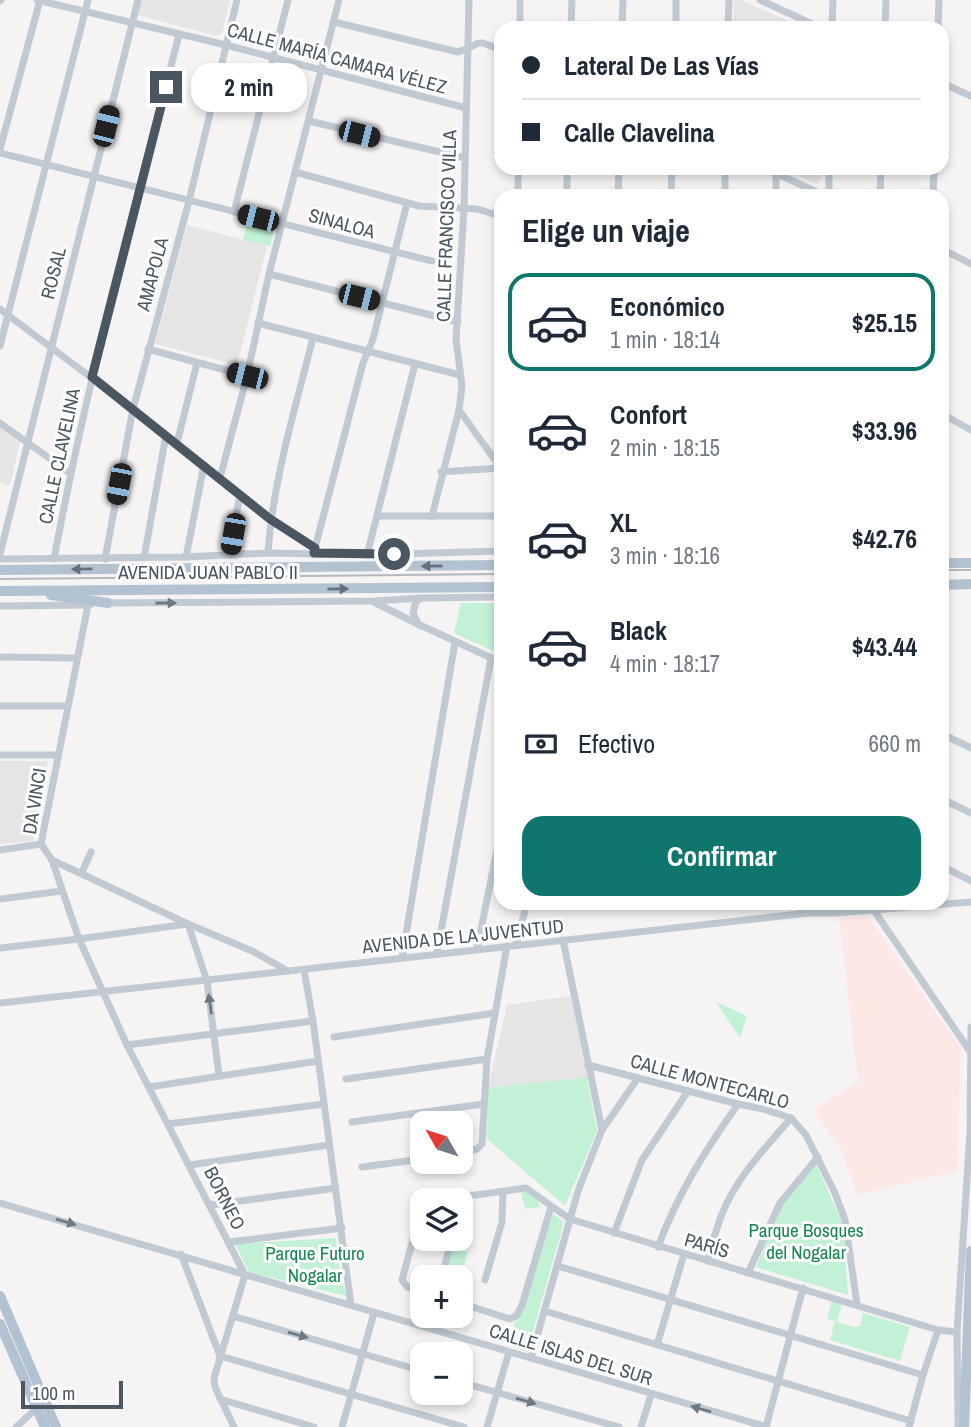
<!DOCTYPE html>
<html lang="es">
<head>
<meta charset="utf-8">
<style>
	body { margin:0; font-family:"Archivo Narrow",sans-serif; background:#f6f6f7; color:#1f2937; height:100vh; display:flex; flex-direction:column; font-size:26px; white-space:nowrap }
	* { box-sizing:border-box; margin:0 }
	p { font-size:23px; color:#747a83 }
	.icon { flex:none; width:38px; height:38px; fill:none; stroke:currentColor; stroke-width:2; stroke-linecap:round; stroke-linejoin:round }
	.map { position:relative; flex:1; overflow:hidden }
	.panel { position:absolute; left:494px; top:189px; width:455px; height:721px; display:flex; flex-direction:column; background:#fff; border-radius:21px; box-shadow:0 4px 10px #0003 }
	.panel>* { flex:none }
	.banner { position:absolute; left:494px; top:21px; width:455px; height:154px; border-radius:21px; box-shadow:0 4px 10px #0003; display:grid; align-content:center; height:154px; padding:0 28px; background:#fff }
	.needle { width:46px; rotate:309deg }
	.buttons { position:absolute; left:410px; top:1111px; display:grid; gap:14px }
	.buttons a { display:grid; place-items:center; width:63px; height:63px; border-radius:14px; background:#fff; box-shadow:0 4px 10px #0003; font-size:35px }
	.scale { position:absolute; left:21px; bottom:18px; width:102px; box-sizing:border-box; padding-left:7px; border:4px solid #4a5661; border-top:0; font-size:19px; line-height:24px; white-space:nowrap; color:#4a5661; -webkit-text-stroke:5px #fff; paint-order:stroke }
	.end { position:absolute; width:32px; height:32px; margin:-16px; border:9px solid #4a5661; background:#fff; box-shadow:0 0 0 4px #fff }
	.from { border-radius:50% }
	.bubble { position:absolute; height:49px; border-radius:21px; background:#fff; box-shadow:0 4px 10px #0003; font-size:23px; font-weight:800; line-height:49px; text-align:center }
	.car { position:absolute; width:21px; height:42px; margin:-21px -10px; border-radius:9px; box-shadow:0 0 5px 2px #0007; background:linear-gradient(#222 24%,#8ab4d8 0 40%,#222 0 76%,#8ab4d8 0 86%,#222 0) }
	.banner b { display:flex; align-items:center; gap:24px; height:66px; font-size:26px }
	.banner b+b { border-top:2px solid #e0e1e3 }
	.banner i { width:18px; height:18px; background:#1f2937 }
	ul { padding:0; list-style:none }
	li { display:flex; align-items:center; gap:21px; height:98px; margin:0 14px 10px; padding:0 14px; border:4px solid transparent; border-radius:21px }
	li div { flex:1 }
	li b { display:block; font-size:26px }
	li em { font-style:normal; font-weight:800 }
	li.current { border-color:#0f766e }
	li>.icon { width:63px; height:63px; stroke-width:1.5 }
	h2 { padding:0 28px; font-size:32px; line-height:84px }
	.pay { display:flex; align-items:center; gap:18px; height:77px; padding:0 28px; font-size:26px }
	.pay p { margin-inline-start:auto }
	.action { display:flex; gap:14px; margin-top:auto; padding:14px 28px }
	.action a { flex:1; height:80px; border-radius:21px; background:#0f766e; color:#fff; font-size:28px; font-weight:800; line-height:80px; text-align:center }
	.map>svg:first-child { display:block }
	.education { fill:#e6e4e5 }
	.medical { fill:#fce8e6 }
	.green { fill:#c3f1d5 }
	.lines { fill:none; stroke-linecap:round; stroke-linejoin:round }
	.minor { stroke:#c1cad2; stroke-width:7 }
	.major { stroke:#b3c2d1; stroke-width:10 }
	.rail { stroke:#b5b8bd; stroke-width:2 }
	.oneway { fill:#64717d }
	.oneway2 { fill:#6e7983 }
	.route { stroke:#4a5661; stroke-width:9 }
	.labels { text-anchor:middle; stroke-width:6; stroke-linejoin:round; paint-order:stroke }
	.street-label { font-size:19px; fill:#4a5661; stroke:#fff }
	.park-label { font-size:19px; fill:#17864f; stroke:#fff }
</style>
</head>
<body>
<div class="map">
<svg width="971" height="1427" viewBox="0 0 971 1427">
	<rect width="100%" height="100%" fill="#f5f3f3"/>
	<g class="education">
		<path d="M141,0H230L222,33L217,36L137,15Z"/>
		<path d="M734,0H741L804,28H733Z"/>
		<path d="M782,168H822V178L816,184Z"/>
		<path d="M187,225L267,246L237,365L155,344Z"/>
		<path d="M0,427L20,442L10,486L0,482Z"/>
		<path d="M0,761H48L33,841L0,844Z"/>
		<path d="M571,996L587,1077L488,1088L507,1005Z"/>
	</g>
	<path class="medical" d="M868,916L961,1048L957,1171L857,1195L841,1149L813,1110L858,1082L839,918Z"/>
	<g class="green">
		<path d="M249,218L273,224L275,228L270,246L243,240Z"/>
		<path d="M461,603H500V654L454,633Z"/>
		<path d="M716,1002L747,1016L740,1038Z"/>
		<path d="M587,1077L597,1131L565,1206L487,1139L488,1088Z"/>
		<path d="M815,1162L843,1225L848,1295L756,1267L777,1213Z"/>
		<path d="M526,1190L538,1200L540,1207L525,1209L521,1191Z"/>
		<path d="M553,1214L564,1222L527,1352L507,1345Z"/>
		<path d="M336,1238L339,1265L346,1296L249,1272L235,1244Z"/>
		<path d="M452,1249L468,1252L460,1279L445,1274Z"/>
		<path d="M832,1301L842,1304L837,1322L855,1327L860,1326L863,1313L910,1327L900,1361L830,1340L835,1321L827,1319Z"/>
		<path d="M425,1316H459L457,1326Z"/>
	</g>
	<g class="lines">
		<g class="minor">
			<path d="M37,0L226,45L466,108"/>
			<path d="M760,0L821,28"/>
			<path d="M0,1L1,0"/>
			<path d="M334,22L458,52C482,46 471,36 500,50"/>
			<path d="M520,28V0"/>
			<path d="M571,28L572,0"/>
			<path d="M622,28L623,0"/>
			<path d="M676,28V0"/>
			<path d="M728,28L729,0"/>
			<path d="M832,28L833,0"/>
			<path d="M885,28L886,0"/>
			<path d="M938,28L939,0"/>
			<path d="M942,83L971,96"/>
			<path d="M309,121L465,158"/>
			<path d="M0,149L40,0"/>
			<path d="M0,153L432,261"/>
			<path d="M764,168L826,196"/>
			<path d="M295,172L419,206L477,209L500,216"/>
			<path d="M518,196V168"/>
			<path d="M567,196V168"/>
			<path d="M618,196L619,168"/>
			<path d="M671,196L672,168"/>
			<path d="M725,196V168"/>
			<path d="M776,196V173"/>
			<path d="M829,196V168"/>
			<path d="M880,196L881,168"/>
			<path d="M933,196L934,168"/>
			<path d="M234,212L288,0"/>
			<path d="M942,249L971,264"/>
			<path d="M269,274L458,322"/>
			<path d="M0,309L133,409L270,519L315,548"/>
			<path d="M258,323L460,375"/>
			<path d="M0,346L88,0"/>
			<path d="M148,349L247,376"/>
			<path d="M459,410L500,467"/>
			<path d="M942,414L971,430"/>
			<path d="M0,423L70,473"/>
			<path d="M177,443L197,363"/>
			<path d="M441,472L500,468"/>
			<path d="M220,478L247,376L269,274L339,0"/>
			<path d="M377,516H500"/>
			<path d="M432,516L459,410L462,386L456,339L464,209L469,0"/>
			<path d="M314,552L363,363L373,339L407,203"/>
			<path d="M268,553C273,480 295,409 313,338"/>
			<path d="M0,554L138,0"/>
			<path d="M229,554L240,495"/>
			<path d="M367,555L415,364"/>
			<path d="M186,557L204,465"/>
			<path d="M144,558L166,435"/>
			<path d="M0,559L186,557L268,553L367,555L500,551"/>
			<path d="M54,559C87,382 134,209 179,35"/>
			<path d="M105,559L133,409L189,201L237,0"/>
			<path d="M374,602L420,625L500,662"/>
			<path d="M106,603L374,601L421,598L500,597"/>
			<path d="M88,605L41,844L52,860L79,939L127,1045L245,1275L214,1378L215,1387L234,1427"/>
			<path d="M0,606L90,605"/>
			<path d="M419,625L413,613L416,602L421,598"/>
			<path d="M0,657L77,658"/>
			<path d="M0,706H67"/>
			<path d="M942,734L971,748"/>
			<path d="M0,755H58"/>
			<path d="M942,799L971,813"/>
			<path d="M0,850L41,844"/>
			<path d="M52,860L188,924L252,951L288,971"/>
			<path d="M942,866L971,881"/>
			<path d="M82,872L91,852"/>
			<path d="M0,899L62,891"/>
			<path d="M792,903L808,913"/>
			<path d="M869,903L969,1050"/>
			<path d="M188,924L207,981L219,1075"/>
			<path d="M563,940L602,1130"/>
			<path d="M516,945L527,903"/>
			<path d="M0,948L79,939L187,924"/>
			<path d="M477,949L500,835"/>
			<path d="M437,953L491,658"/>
			<path d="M402,958L455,642"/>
			<path d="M304,970L313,1021L351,1305"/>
			<path d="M0,1003L808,913H836L971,902"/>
			<path d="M334,1037L495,1013"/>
			<path d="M127,1045L313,1021"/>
			<path d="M588,1065L738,1104L763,1109L791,1118L806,1135L835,1193L845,1220L857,1304"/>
			<path d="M346,1079L487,1059"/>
			<path d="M149,1087L318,1061"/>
			<path d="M352,1122L483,1104"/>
			<path d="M168,1124L324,1104"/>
			<path d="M460,1153L477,1149L482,1144L487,1059L507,946"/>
			<path d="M190,1165L329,1145"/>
			<path d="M362,1167L422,1159"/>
			<path d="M439,1200L526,1188L570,1219L938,1330L957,1332"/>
			<path d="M0,1203L767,1427"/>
			<path d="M211,1205L336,1188"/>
			<path d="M422,1206L402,1280L407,1287L422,1291"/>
			<path d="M460,1212L465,1197"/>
			<path d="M614,1233L642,1160L688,1091"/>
			<path d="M230,1242L342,1228"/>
			<path d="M658,1247C678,1193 705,1151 738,1104"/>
			<path d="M181,1254L220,1356"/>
			<path d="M707,1261C712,1245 716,1230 722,1214C736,1178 766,1147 791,1118"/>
			<path d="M558,1266L923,1375"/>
			<path d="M748,1273L780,1203L818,1157"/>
			<path d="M441,1278L452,1239"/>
			<path d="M485,1280L502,1222L503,1192"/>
			<path d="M460,1303L510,1319L517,1315L522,1305L551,1207"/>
			<path d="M545,1311L911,1421"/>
			<path d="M233,1316L422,1371"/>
			<path d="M657,1345L684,1254"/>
			<path d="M220,1356L464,1427"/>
			<path d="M531,1358L578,1191L602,1130L638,1078"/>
			<path d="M460,1382L619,1427"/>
			<path d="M220,1399L314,1427"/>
			<path d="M16,1427L39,1406"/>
			<path d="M342,1427L374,1313"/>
			<path d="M487,1427L509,1352"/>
			<path d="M641,1427L651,1395"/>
			<path d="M766,1427L803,1288"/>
			<path d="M909,1427L923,1375L938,1330"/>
			<path d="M958,1427L957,1332L970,1132L971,1027"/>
		</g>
		<g class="major">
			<path d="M942,563H971"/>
			<path d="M0,570L500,565"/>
			<path d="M942,585L971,584"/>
			<path d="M0,591L500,587"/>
			<path d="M51,595L108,603"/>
			<path d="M0,1296L56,1427"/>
			<path d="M0,1324L45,1427"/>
			<path d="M964,1427L971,1251"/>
		</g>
		<g class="rail">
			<path d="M942,570H971"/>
			<path d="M0,579L500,574"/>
		</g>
	</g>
	<defs><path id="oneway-solid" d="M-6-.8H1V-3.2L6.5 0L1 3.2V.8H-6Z" transform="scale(1.75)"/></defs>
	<g class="oneway">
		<use href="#oneway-solid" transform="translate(432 566) rotate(179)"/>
		<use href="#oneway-solid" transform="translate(82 569) rotate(179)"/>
		<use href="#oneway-solid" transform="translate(338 589) rotate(-1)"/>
	</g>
	<g class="oneway2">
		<use href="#oneway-solid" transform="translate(166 603)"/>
		<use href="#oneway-solid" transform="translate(210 1004) rotate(-98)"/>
		<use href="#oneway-solid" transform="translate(66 1222) rotate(16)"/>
		<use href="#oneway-solid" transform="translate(298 1335) rotate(16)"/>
		<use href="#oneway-solid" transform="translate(526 1401) rotate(16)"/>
		<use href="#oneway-solid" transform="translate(701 1409) rotate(-164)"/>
	</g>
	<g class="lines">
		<path class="route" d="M166,87L92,377L270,519L315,548L314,553L394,554"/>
	</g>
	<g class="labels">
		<g class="street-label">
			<text transform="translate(337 58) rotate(15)" y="7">CALLE MARÍA CAMARA VÉLEZ</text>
			<text transform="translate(342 223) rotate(15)" y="7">SINALOA</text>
			<text transform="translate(446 226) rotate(-88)" y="7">CALLE FRANCISCO VILLA</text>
			<text transform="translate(53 273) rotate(-76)" y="7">ROSAL</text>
			<text transform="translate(152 274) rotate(-75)" y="7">AMAPOLA</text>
			<text transform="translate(59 456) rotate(-78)" y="7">CALLE CLAVELINA</text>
			<text x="208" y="579">AVENIDA JUAN PABLO II</text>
			<text transform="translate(34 801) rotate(-81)" y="7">DA VINCI</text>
			<text transform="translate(463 936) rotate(-6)" y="7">AVENIDA DE LA JUVENTUD</text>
			<text transform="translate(710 1081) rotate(15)" y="7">CALLE MONTECARLO</text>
			<text transform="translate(225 1198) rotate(63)" y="7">BORNEO</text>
			<text transform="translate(707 1245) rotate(16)" y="7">PARÍS</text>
			<text transform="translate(571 1354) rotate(17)" y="7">CALLE ISLAS DEL SUR</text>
		</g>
		<g class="park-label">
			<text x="806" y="1237">Parque Bosques<tspan x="806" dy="22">del Nogalar</tspan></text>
			<text x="315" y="1260">Parque Futuro<tspan x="315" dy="22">Nogalar</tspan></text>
		</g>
	</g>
</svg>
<div class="buttons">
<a><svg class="needle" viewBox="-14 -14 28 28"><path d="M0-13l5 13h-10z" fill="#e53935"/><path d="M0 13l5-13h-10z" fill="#747a83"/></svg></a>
<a><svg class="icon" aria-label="layers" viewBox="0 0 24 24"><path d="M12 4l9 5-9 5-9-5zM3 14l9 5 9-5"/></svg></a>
<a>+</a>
<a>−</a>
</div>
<div class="scale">100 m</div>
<i class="end from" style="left:394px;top:554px"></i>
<i class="end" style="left:166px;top:87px"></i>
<div class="bubble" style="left:191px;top:63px;width:116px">2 min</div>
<i class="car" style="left:106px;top:126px;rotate:14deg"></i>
<i class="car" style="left:359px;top:134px;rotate:104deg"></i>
<i class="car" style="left:258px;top:218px;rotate:284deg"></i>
<i class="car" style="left:359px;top:297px;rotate:104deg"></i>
<i class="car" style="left:247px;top:376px;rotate:284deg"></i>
<i class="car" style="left:119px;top:484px;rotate:191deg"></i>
<i class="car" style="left:233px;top:534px;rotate:190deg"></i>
<div class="banner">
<b><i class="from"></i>Lateral De Las Vías</b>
<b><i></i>Calle Clavelina</b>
</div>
<section class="panel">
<h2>Elige un viaje</h2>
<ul>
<li class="current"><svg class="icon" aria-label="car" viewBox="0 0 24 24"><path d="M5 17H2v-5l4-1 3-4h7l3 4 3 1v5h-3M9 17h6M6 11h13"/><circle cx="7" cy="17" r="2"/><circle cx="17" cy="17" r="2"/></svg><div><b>Económico</b><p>1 min · 18:14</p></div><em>$25.15</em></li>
<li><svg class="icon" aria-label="car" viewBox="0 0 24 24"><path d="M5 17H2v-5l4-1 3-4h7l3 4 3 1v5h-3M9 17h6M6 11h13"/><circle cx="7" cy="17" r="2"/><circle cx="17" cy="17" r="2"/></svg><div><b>Confort</b><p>2 min · 18:15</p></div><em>$33.96</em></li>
<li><svg class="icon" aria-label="car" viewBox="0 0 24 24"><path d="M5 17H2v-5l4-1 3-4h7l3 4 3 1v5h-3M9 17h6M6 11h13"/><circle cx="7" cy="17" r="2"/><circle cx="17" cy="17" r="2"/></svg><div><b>XL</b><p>3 min · 18:16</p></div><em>$42.76</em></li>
<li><svg class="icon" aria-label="car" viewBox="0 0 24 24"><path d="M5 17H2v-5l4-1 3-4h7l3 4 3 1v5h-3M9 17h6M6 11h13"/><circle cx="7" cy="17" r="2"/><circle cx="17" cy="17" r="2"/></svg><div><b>Black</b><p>4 min · 18:17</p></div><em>$43.44</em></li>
</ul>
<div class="pay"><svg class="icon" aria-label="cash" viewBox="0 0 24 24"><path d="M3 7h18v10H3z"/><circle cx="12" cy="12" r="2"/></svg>Efectivo<p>660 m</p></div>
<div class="action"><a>Confirmar</a></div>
</section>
</div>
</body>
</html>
